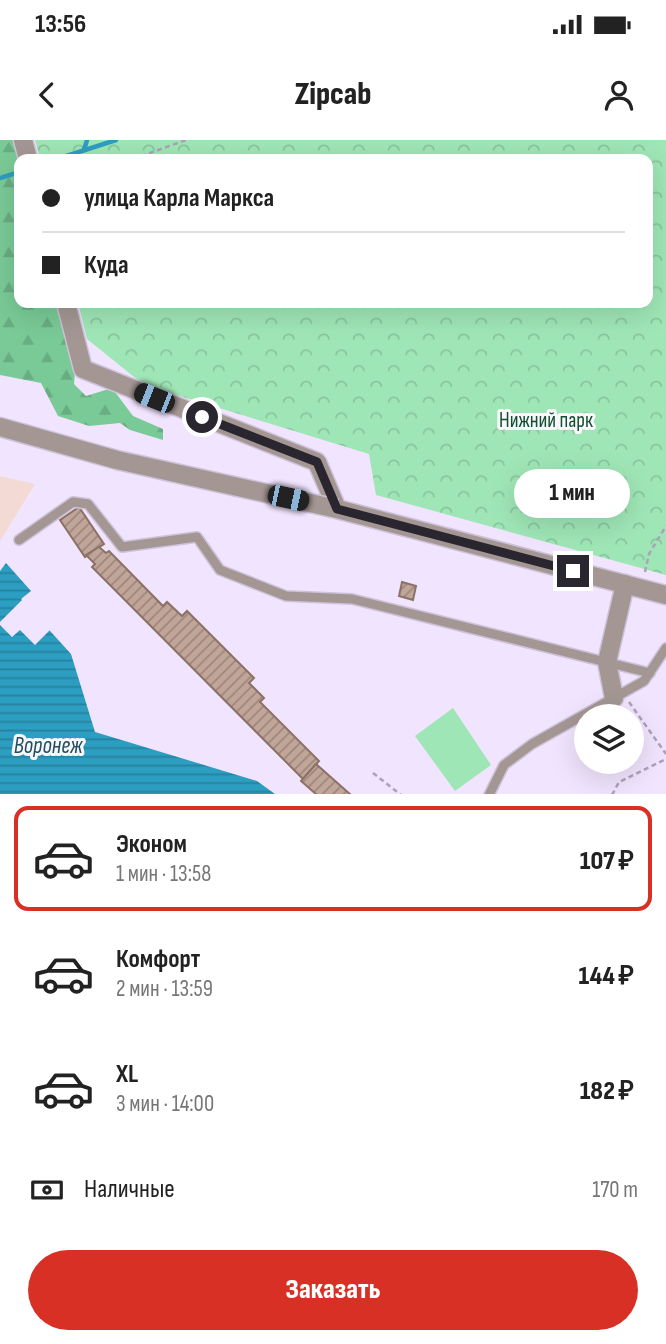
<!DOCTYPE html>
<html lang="ru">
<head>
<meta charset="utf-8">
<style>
	body { margin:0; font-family:"Sofia Sans Condensed",sans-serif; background:#f2f2f2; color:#222; height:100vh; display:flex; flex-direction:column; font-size:26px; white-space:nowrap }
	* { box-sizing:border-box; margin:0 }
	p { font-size:23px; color:#767676 }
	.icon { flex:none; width:38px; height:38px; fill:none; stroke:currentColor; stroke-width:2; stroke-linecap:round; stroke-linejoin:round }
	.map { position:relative; height:654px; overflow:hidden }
	.details { display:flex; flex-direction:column; background:#fff; flex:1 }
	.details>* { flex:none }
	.guide { position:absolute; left:14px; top:14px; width:639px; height:154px; border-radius:14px; box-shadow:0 7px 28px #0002; display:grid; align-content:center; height:154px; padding:0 28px; background:#fff }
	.buttons { position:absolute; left:574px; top:564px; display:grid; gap:14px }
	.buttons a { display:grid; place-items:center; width:70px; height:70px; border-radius:50%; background:#fff; box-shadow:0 7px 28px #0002; font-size:35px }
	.end { position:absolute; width:32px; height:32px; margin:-16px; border:9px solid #2a262f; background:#fff; box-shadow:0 0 0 4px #fff }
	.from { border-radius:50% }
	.bubble { position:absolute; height:49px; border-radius:24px; background:#fff; box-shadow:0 7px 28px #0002; font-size:23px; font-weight:800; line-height:49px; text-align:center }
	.car { position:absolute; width:21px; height:42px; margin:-21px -10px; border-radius:9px; box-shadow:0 0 5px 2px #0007; background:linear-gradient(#222 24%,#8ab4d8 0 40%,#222 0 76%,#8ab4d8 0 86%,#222 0) }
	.guide b { display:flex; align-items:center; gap:24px; height:66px; font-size:26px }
	.guide b+b { border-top:2px solid #e0e0e0 }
	.guide i { width:18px; height:18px; background:#222 }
	ul { padding:12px 0 0; list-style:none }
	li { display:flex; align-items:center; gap:21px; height:105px; margin:0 14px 10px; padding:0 14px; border:4px solid transparent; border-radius:14px }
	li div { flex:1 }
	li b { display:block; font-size:26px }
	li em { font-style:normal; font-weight:800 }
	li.current { border-color:#d93025 }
	li>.icon { width:63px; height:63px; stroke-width:1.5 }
	.pay { display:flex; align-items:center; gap:18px; height:77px; padding:0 28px; font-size:26px }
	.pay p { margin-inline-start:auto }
	.cta { display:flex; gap:14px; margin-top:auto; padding:14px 28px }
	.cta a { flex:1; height:80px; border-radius:42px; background:#d93025; color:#fff; font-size:28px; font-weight:800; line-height:80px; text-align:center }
	.status { display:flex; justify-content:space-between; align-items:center; height:49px; padding:0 35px; background:#fff; direction:ltr }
	.status svg { height:19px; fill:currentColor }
	header { display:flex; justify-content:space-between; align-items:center; height:91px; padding:0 28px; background:#fff; font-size:32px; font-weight:800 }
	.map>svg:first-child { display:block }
	.commercial { fill:#f4dad5 }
	.forest { fill:url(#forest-firs) }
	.park { fill:url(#park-crowns) }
	.garden { fill:#9fe6b6 }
	.water { fill:url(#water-rules) }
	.pier { fill:#f1e4fe }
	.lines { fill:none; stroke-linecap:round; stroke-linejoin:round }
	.stream { stroke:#2c9ec1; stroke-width:4.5 }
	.building { fill:url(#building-hatch); stroke:#8b7166; stroke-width:2 }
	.lane-casing { stroke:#cdc2d9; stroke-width:12 }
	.street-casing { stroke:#cdc2d9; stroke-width:21 }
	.path { stroke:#aca2b6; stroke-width:2.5; stroke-dasharray:5 3.5; stroke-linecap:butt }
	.lane { stroke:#a49793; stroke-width:9 }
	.street { stroke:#a49793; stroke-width:18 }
	.street-bridge-casing { stroke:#cdc2d9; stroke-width:21; stroke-linecap:butt }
	.street-bridge { stroke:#a49793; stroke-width:18 }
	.route { stroke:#2a262f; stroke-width:9 }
	.labels { text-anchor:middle; stroke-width:6; stroke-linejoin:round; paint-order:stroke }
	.park-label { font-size:21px; fill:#114f2d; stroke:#f9f6fc }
	.water-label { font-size:23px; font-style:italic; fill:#214f5e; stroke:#f9f6fc }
</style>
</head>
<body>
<div class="status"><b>13:56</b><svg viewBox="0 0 49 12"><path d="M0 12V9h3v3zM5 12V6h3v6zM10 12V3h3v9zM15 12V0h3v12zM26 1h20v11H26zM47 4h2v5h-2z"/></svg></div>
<header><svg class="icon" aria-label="back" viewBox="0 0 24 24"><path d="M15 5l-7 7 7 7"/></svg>Zipcab<svg class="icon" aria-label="person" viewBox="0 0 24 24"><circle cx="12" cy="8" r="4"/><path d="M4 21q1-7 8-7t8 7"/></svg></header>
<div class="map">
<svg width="666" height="655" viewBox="0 0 666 655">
	<defs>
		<pattern id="forest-firs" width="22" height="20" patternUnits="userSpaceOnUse" patternTransform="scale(1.75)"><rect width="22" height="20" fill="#79ca96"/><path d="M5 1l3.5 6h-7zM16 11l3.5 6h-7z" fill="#69ad82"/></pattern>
		<pattern id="park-crowns" width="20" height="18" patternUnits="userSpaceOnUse" patternTransform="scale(1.75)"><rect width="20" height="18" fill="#9fe6b6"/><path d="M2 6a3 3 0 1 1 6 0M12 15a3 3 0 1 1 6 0" fill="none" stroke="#89c59d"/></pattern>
		<pattern id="water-rules" width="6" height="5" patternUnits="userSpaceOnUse" patternTransform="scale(1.75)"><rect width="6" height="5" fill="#2c9ec1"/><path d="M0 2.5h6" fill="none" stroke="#26819d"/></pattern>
		<pattern id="building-hatch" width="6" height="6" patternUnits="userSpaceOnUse" patternTransform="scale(1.75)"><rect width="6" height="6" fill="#c1a599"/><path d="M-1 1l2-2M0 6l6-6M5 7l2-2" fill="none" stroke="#9d867d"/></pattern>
	</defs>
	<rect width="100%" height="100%" fill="#f1e4fe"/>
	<path class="commercial" d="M0,336L35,344L0,401Z"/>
	<path class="forest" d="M0,0H17L19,19V163H58L75,232L74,244L86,256L112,248L133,276L163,289V300L130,290L120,283L89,286L58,276L41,243L0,235Z"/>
	<path class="park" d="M35,0H666V435L376,355L369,314L144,245L87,199L78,163H648V19H40Z"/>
	<path class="garden" d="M453,568L491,625L455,651L415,596Z"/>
	<path class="water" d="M6,423L31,451L21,459L71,514L95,592L257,641L275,654L0,655V431Z"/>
	<path class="pier" d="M25,457L52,488L35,505L20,490L12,497L0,485V482Z"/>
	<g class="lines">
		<g class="stream">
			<path d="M84,10L87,0"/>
			<path d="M57,19L116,0"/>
			<path d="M0,38L19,32"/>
		</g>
	</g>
	<g class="building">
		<path d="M79,367L104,404L85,417L60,380Z"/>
		<path d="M99,407L106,413L109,411L163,466L167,462L182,476L187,471L254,538L249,543L264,558L260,562L319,621L303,639L92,427L95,424L86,415Z"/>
		<path d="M402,442L416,446L413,460L399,456Z"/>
		<path d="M316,624L351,655H317L301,641Z"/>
	</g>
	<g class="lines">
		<defs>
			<g id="lane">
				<path d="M19,400L73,362L88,364L122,407L197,397L220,430L286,456L352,459L650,533"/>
				<path d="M489,655L504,625L532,604L644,541L666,508"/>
			</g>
			<g id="street">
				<path d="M23,0L28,19"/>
				<path d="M66,163L83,229L317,322L337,369L666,455"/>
				<path d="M0,287L117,320"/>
				<path d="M614,558L607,522L625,444"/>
			</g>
		</defs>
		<use href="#lane" class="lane-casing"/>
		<use href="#street" class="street-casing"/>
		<g class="path">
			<path d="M133,19L186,0"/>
			<path d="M645,432L649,414L666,386"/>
			<path d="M629,562L666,614"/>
			<path d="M373,633L401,655"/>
			<path d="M612,655L619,642L666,619"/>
		</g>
		<use href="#lane" class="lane"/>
		<use href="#street" class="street"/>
		<defs>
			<path id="street-bridge" d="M117,320L337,369"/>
		</defs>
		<use href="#street-bridge" class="street-bridge-casing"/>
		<use href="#street-bridge" class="street-bridge"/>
	</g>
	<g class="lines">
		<path class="route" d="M202,277L317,322L337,369L573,431"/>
	</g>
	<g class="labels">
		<g class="park-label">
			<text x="546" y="287">Нижний парк</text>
		</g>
		<g class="water-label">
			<text x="48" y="613">Воронеж</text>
		</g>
	</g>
</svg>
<div class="buttons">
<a><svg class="icon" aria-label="layers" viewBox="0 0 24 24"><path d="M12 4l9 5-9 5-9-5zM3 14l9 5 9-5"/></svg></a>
</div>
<i class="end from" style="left:202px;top:277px"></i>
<i class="end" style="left:573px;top:431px"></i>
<div class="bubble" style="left:514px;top:329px;width:116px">1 мин</div>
<i class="car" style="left:154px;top:258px;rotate:292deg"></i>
<i class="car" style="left:288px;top:358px;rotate:102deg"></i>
<div class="guide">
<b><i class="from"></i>улица Карла Маркса</b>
<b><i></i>Куда</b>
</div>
</div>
<section class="details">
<ul>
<li class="current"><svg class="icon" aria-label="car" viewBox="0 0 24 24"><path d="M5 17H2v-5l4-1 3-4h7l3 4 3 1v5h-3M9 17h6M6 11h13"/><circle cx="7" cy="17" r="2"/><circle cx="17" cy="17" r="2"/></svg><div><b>Эконом</b><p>1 мин · 13:58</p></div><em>107 ₽</em></li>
<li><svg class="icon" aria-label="car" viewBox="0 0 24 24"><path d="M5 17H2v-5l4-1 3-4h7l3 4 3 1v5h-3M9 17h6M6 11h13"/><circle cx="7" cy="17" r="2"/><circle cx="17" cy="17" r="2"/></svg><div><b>Комфорт</b><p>2 мин · 13:59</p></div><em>144 ₽</em></li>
<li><svg class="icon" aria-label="car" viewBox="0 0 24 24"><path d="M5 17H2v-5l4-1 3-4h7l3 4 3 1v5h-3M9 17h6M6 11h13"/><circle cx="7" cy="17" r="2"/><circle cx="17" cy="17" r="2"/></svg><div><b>XL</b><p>3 мин · 14:00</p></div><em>182 ₽</em></li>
</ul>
<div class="pay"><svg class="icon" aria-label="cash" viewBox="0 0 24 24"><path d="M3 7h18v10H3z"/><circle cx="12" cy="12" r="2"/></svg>Наличные<p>170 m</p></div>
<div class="cta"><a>Заказать</a></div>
</section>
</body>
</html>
